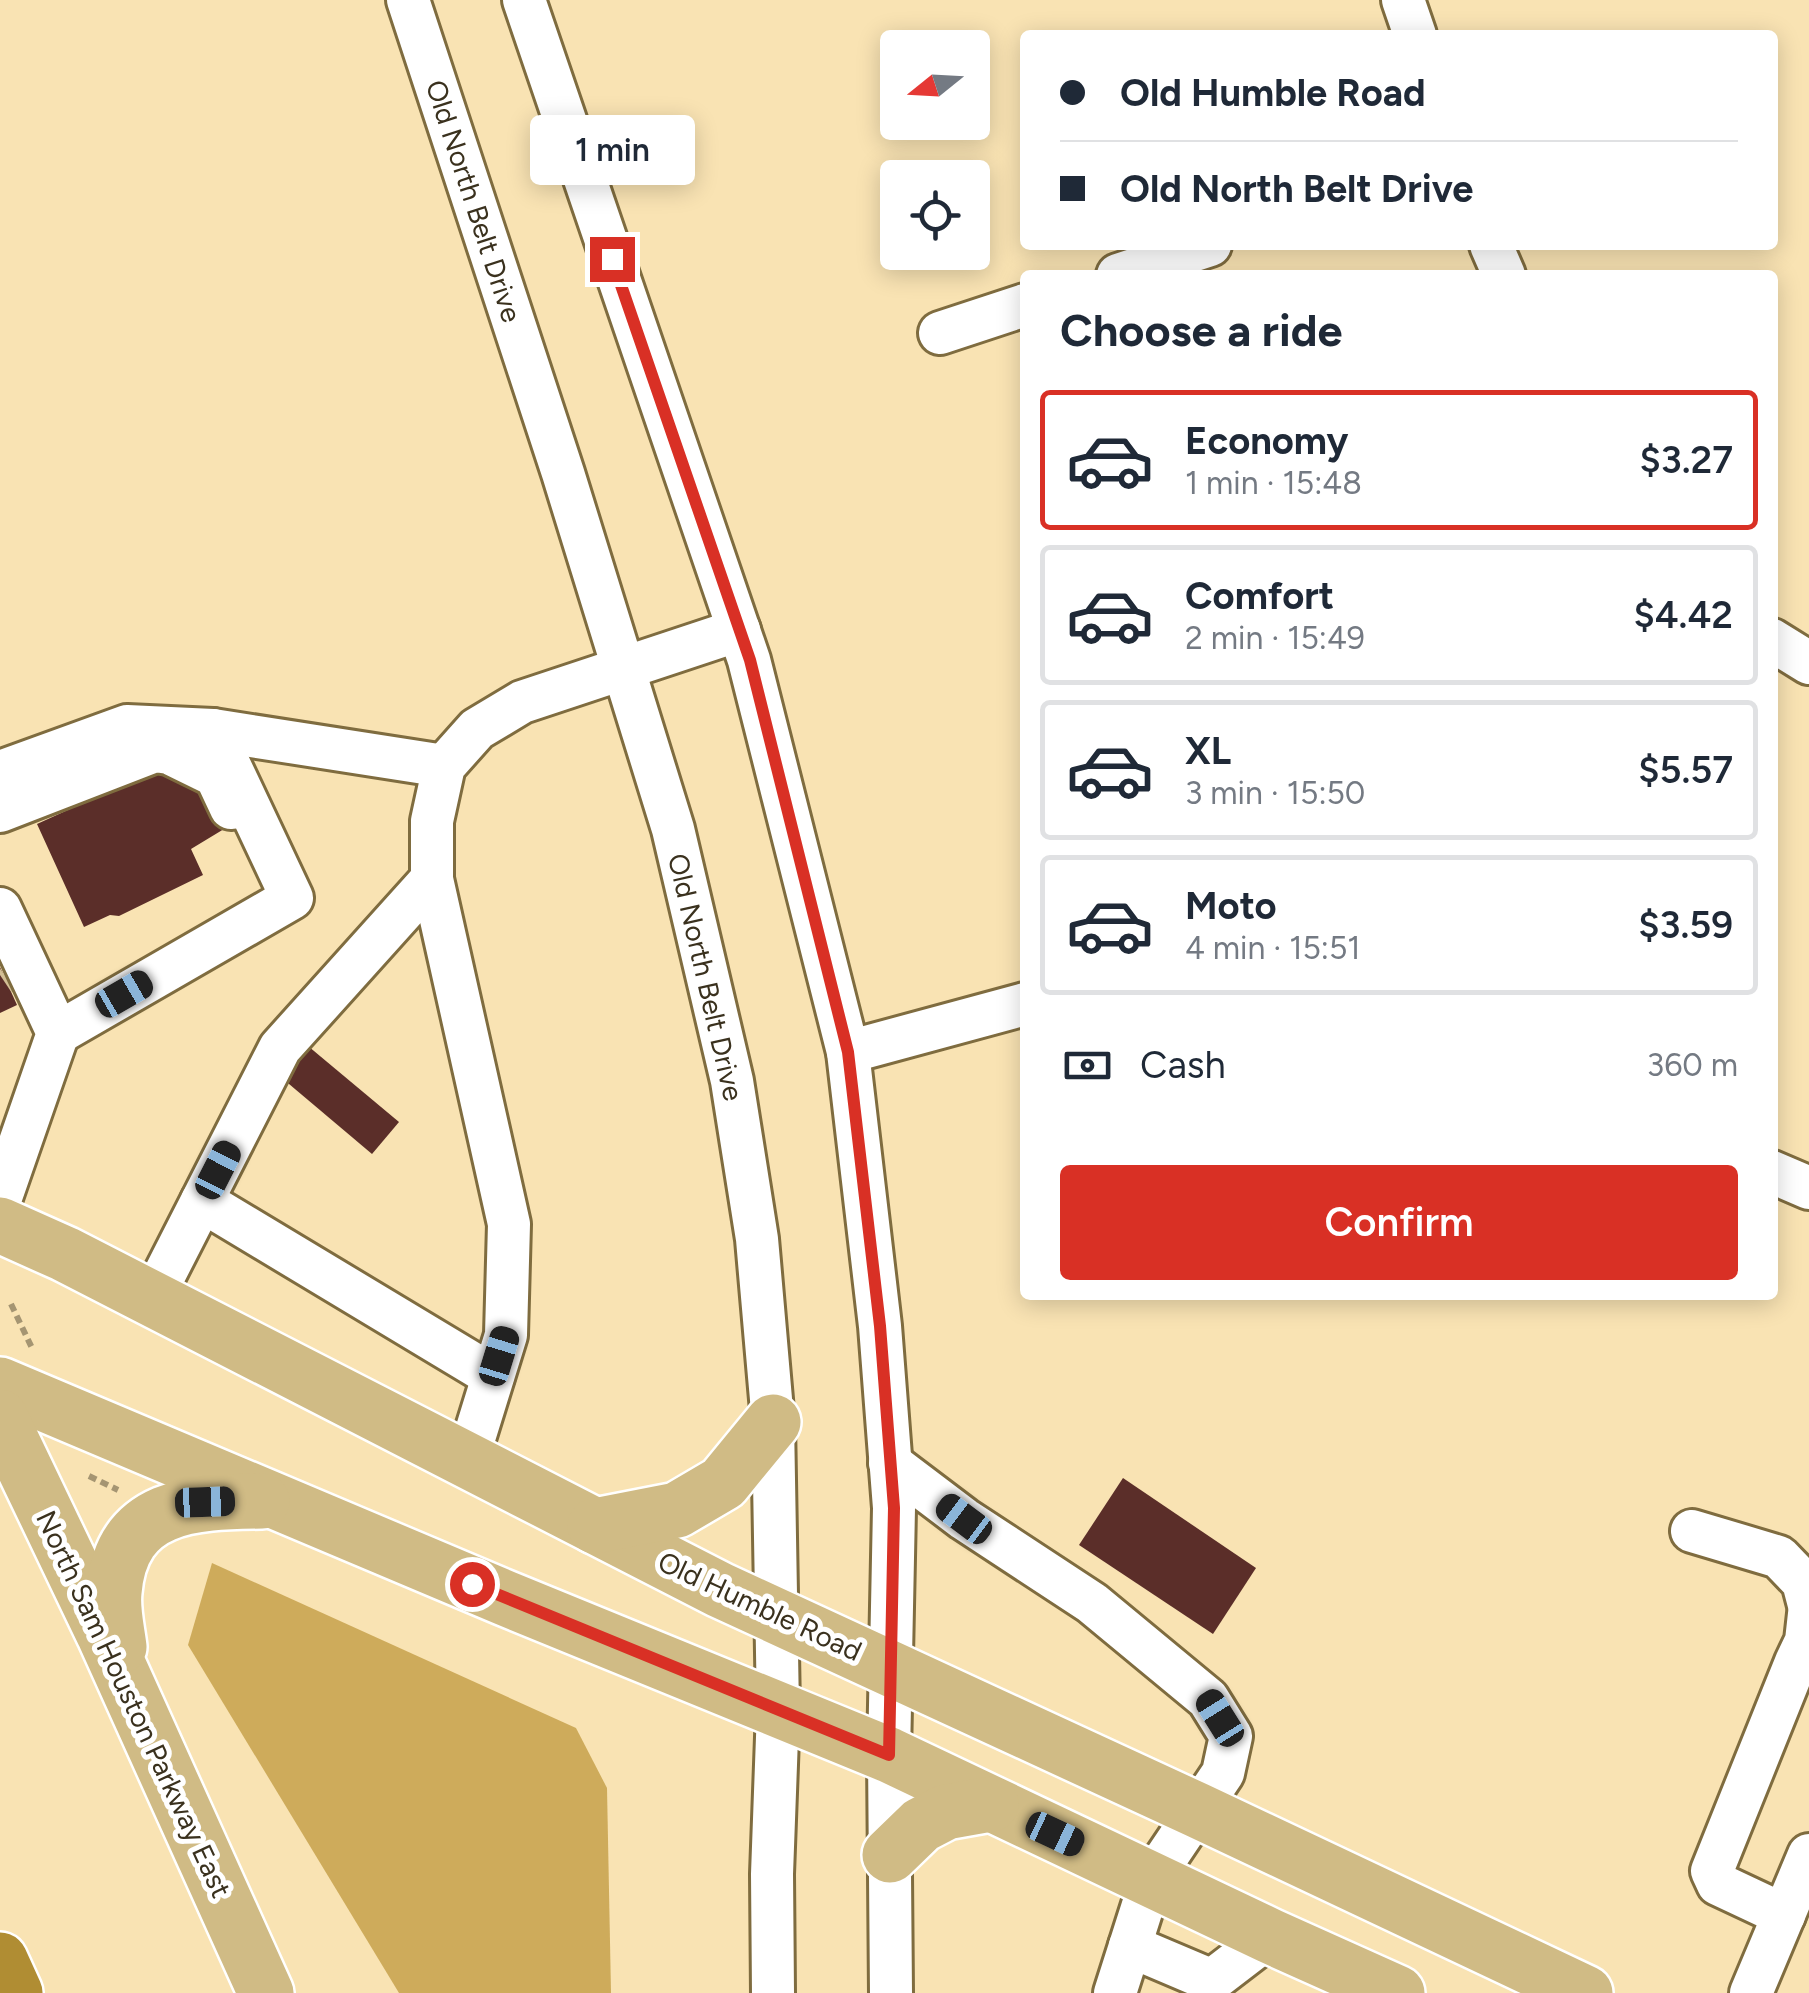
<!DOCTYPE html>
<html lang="en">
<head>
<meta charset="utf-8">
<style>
	body { margin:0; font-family:Figtree,sans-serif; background:#f2f2f3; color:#1f2937; height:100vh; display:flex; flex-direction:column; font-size:38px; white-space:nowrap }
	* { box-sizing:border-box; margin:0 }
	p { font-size:32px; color:#747a83 }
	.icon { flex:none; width:55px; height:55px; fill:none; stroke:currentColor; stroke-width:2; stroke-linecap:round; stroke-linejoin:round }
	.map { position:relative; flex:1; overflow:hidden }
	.panel { position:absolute; left:1020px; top:270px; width:758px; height:1030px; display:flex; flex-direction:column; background:#fff; border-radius:10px; box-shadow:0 5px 25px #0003 }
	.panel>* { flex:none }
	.top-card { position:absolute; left:1020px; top:30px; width:758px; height:220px; border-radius:10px; box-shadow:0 5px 25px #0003; display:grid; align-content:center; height:220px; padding:0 40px; background:#fff }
	.needle { width:65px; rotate:252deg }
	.fabs { position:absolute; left:880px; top:30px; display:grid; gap:20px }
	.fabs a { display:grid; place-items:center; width:110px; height:110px; border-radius:10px; background:#fff; box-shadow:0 5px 25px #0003; font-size:50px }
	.end { position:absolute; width:45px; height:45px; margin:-22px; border:12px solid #d93025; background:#fff; box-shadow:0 0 0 5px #fff }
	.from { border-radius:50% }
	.bubble { position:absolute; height:70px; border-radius:10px; background:#fff; box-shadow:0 5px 25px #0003; font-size:32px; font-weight:600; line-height:70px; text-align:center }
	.car { position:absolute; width:30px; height:60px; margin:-30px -15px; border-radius:12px; box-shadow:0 0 8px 2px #0007; background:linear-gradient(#222 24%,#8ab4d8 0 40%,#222 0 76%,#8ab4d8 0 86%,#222 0) }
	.top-card b { display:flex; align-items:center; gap:35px; height:95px; font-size:38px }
	.top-card b+b { border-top:2px solid #e0e1e3 }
	.top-card i { width:25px; height:25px; background:#1f2937 }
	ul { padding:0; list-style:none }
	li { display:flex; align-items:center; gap:30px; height:140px; margin:0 20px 15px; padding:0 20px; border:5px solid #e0e1e3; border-radius:10px }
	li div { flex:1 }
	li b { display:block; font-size:38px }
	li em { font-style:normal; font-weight:600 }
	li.active { border-color:#d93025 }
	li>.icon { width:90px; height:90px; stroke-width:1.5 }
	h2 { padding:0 40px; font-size:45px; line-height:120px }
	.pay { display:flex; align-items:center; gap:25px; height:110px; padding:0 40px; font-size:38px }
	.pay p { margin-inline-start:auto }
	.primary-button { display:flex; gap:20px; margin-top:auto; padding:20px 40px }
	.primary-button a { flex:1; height:115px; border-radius:10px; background:#d93025; color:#fff; font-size:40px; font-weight:600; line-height:115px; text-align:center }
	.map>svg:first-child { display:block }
	.forest { fill:#ceab5b }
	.building { fill:#5b2e29 }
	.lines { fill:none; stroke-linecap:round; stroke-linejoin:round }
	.minor-tunnel { stroke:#d3bf95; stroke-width:42; stroke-dasharray:42 21; stroke-linecap:butt }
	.minor-casing { stroke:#7f6c3f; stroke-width:48 }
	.major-casing { stroke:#fff; stroke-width:60 }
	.highway-casing { stroke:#fff; stroke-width:60 }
	.path { stroke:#a59572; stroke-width:6; stroke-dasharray:8 5; stroke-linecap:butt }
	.minor { stroke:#fff; stroke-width:42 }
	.major { stroke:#d0bb85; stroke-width:55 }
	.highway { stroke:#b08d33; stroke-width:55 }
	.route { stroke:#d93025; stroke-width:12 }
	.labels { text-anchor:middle; stroke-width:10; stroke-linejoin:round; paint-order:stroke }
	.street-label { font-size:28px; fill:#3a311e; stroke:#fff }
</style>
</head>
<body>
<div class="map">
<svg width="1809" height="1993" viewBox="0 0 1809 1993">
	<rect width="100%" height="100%" fill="#f9e3b3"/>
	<path class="forest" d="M212,1563L576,1728L607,1788L611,1993H399L188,1645Z"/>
	<g class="building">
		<path d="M160,768L207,790L224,829L191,849L203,875L119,916L110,915L84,927L37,824Z"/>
		<path d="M0,967L17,1005L0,1013Z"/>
		<path d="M302,1041L399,1122L372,1154L276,1073Z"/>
		<path d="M1123,1478L1256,1568L1213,1634L1079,1545Z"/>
	</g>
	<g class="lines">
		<path class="minor-tunnel" d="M0,975L3,973"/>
		<defs>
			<g id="minor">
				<path d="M408,0L563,473L673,829L732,1081L757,1239L773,1422L778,1710L772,1874L773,1993"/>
				<path d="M524,0L749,660L848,1052L880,1326L894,1508L889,1755L891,1993"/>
				<path d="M1403,0L1415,35"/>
				<path d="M1491,245L1504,275"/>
				<path d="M1118,275L1210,245"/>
				<path d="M940,333L1025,305"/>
				<path d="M1772,640L1809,663"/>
				<path d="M0,772L127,726L213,730L444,766"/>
				<path d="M0,811L155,751L169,753L216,776L231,808"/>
				<path d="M0,909L58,1033L0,1200"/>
				<path d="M58,1033L292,898L213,730"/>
				<path d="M848,1052L1025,1004"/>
				<path d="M1772,1172L1809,1188"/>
				<path d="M202,1201L493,1376"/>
				<path d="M152,1299L280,1048L432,879"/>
				<path d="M467,1461L506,1335L509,1224L432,879V821L444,766L477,729L522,702L739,630"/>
				<path d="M890,1463L964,1519L1092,1603L1208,1699L1231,1736L1223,1773L1151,1880L1115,1993"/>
				<path d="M1692,1531L1779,1557L1803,1582L1809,1605"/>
				<path d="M1784,1915L1718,1884L1712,1871L1796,1662L1806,1641L1809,1614"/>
				<path d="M1130,1946L1208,1979H1214L1270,1936"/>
				<path d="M1751,1993L1809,1855"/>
			</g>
			<g id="major">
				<path d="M0,1225L65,1254L720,1590L1197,1810L1585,1993"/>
				<path d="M0,1385L505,1598L889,1755L1270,1936L1397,1993"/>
				<path d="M0,1417L104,1634L266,1993"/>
				<path d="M595,1526L677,1510L723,1483L773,1422"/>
				<path d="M119,1647C117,1630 112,1610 114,1592C121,1504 192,1502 262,1501"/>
				<path d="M890,1855L921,1825L946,1812L991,1804"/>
			</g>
			<path id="highway" d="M0,1960L15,1993"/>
		</defs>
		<use href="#minor" class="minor-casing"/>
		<use href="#major" class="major-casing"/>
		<use href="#highway" class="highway-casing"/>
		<g class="path">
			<path d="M11,1304L32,1348"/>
			<path d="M89,1476L118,1490"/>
		</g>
		<use href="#minor" class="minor"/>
		<use href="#major" class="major"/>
		<use href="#highway" class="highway"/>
	</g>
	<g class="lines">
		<path class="route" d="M472,1584L889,1755L894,1508L880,1326L848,1052L750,660L612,259"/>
	</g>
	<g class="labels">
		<g class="street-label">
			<text transform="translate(474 201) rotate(72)" y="10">Old North Belt Drive</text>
			<text transform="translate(706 977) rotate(77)" y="10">Old North Belt Drive</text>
			<text transform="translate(760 1606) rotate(25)" y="10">Old Humble Road</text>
			<text transform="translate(134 1704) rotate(65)" y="10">North Sam Houston Parkway East</text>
		</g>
	</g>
</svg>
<div class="fabs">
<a><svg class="needle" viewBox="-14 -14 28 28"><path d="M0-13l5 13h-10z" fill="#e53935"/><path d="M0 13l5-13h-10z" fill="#747a83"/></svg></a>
<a><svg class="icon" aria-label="locate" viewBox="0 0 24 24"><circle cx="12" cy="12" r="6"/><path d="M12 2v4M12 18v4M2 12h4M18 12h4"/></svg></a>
</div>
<i class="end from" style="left:472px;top:1584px"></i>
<i class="end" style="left:612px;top:259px"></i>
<div class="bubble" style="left:530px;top:115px;width:165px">1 min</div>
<i class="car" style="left:124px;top:994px;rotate:60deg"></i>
<i class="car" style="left:218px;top:1170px;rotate:27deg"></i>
<i class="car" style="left:499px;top:1356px;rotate:17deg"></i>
<i class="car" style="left:205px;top:1502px;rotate:88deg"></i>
<i class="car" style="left:964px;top:1519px;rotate:307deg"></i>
<i class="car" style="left:1220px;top:1718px;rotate:328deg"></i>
<i class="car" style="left:1055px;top:1834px;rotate:115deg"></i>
<div class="top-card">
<b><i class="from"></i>Old Humble Road</b>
<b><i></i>Old North Belt Drive</b>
</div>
<section class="panel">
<h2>Choose a ride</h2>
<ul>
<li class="active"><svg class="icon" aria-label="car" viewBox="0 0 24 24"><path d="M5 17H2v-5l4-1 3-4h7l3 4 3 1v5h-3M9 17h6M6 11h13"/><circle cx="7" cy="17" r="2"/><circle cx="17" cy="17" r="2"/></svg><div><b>Economy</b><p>1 min · 15:48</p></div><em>$3.27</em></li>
<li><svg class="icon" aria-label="car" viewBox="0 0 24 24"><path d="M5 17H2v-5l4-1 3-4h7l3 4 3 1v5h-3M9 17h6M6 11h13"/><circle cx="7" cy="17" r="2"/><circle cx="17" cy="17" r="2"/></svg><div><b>Comfort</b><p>2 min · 15:49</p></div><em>$4.42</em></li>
<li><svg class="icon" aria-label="car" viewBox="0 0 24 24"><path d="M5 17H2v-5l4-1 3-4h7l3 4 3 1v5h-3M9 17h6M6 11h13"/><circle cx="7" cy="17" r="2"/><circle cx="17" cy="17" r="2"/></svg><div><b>XL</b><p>3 min · 15:50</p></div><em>$5.57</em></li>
<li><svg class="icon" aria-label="car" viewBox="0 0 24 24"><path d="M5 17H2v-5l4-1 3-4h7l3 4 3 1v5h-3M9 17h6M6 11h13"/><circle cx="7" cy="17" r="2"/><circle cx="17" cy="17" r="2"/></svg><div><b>Moto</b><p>4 min · 15:51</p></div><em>$3.59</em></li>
</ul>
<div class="pay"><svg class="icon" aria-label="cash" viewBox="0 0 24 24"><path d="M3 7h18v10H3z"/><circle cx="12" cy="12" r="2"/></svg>Cash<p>360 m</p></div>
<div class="primary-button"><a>Confirm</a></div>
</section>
</div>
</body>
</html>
